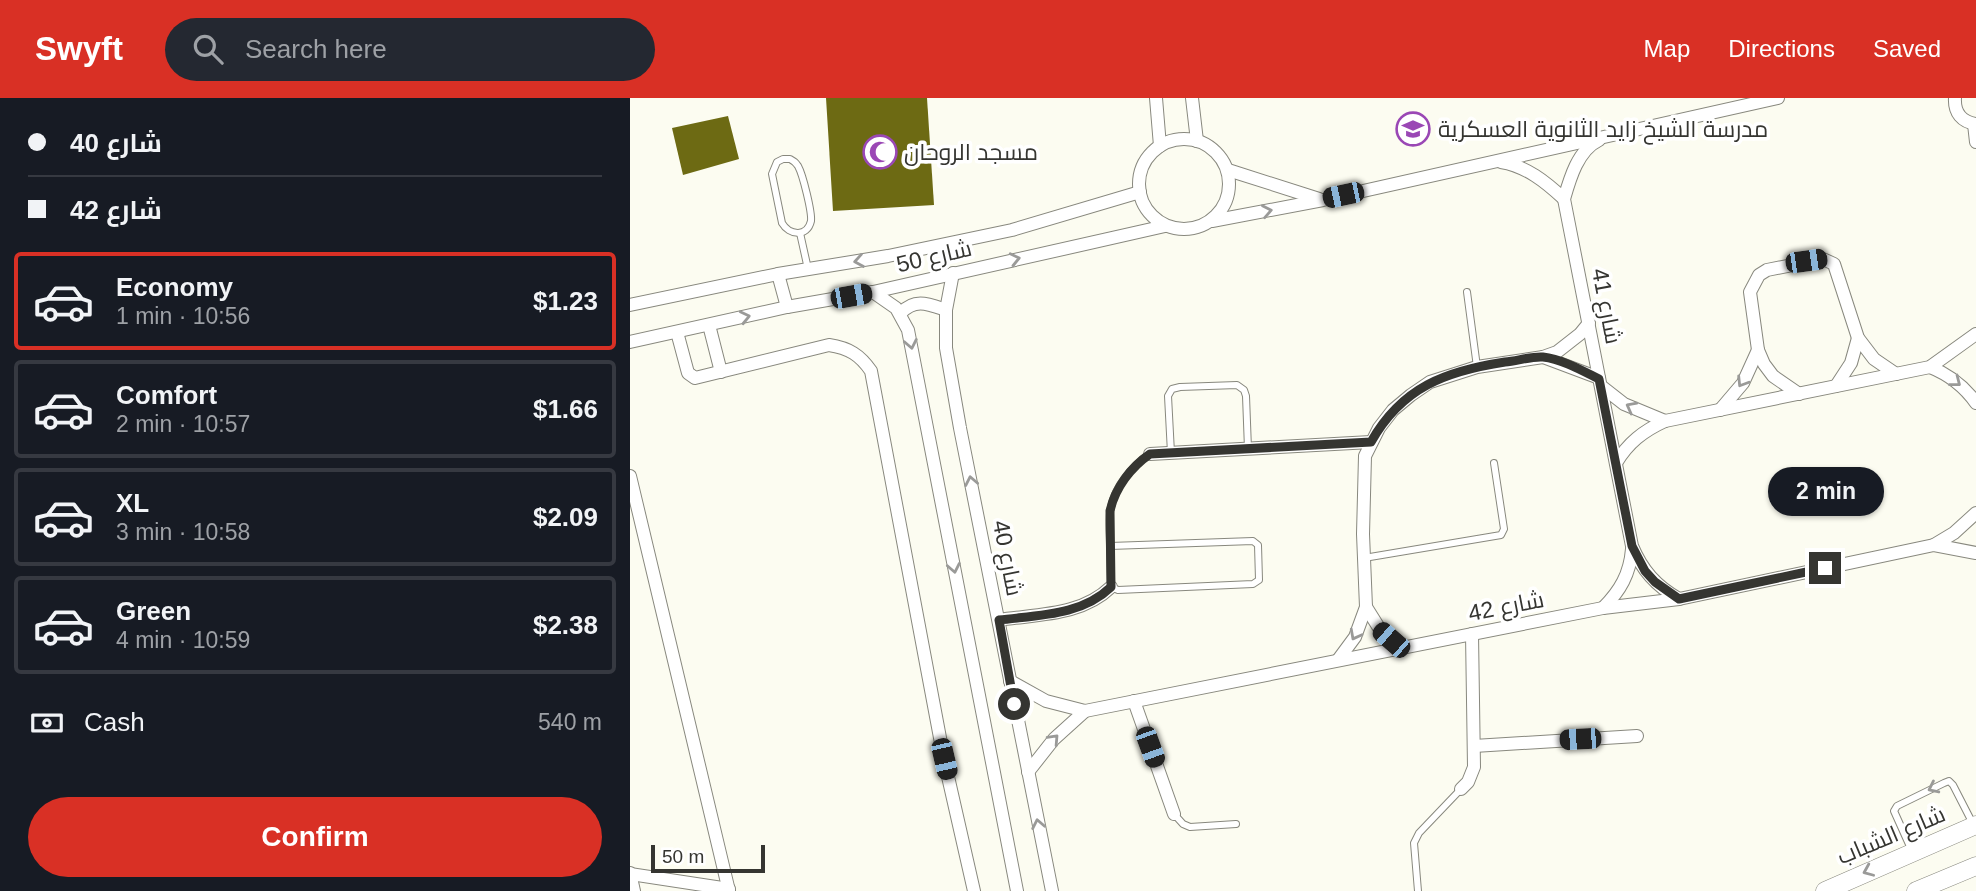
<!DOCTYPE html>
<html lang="en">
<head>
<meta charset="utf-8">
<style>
	body { margin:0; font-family:Arial,Cairo,sans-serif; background:#242831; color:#f1f3f6; height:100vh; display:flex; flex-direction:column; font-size:26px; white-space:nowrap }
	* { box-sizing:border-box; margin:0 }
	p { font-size:23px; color:#9ea1a6 }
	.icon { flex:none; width:38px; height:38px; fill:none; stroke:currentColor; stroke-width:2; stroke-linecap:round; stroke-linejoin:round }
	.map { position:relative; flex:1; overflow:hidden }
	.details { display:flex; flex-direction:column; background:#171b24; width:630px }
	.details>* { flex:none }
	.guide { display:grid; align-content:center; height:154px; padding:0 28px; background:#171b24 }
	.scale { position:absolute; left:21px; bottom:18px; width:114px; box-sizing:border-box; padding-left:7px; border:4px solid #353531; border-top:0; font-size:19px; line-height:24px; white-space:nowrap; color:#353531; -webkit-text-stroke:5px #fff; paint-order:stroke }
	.end { position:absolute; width:32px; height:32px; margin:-16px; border:9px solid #353531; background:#fff; box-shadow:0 0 0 4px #fff }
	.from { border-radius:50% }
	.bubble { position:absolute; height:49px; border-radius:24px; background:#171b24; box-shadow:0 2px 5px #0004; font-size:23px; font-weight:600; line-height:49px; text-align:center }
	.car { position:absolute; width:21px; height:42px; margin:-21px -10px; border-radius:9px; box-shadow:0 0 5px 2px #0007; background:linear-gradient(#222 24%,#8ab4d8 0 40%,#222 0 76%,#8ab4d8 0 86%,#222 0) }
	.guide b { display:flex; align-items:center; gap:24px; height:66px; font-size:26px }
	.guide b+b { border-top:2px solid #363941 }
	.guide i { width:18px; height:18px; background:#f1f3f6 }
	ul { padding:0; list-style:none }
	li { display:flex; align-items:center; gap:21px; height:98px; margin:0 14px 10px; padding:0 14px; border:4px solid #363941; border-radius:7px }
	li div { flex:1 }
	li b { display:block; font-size:26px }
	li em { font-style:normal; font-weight:600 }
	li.selected { border-color:#d93025 }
	li>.icon { width:63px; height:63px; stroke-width:1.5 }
	.pay { display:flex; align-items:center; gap:18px; height:77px; padding:0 28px; font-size:26px }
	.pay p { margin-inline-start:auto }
	.primary-button { display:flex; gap:14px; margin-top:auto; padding:14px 28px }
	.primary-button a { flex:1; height:80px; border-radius:42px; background:#d93025; color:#fff; font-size:28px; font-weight:600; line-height:80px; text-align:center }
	header { display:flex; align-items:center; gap:42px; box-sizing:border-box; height:98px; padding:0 35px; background:#d93025; color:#fff }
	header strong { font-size:33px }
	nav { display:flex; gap:38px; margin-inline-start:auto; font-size:24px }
	.search { width:490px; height:63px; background:#242831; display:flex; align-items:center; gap:18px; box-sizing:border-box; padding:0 24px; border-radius:38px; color:#9ea1a6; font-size:26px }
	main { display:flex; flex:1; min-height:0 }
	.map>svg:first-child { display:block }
	.building { fill:#6d6a13 }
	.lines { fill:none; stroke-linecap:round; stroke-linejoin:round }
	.lane-casing { stroke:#88887e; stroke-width:8 }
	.street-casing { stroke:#88887e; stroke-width:14 }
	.secondary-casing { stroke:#88887e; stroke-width:19 }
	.lane { stroke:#fff; stroke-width:6 }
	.street { stroke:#fff; stroke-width:12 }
	.secondary { stroke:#fff; stroke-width:18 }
	.oneway { stroke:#9a9a98 }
	.route { stroke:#353531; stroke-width:9 }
	.labels { text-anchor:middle; stroke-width:7; stroke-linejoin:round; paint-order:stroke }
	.poi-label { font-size:23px; fill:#353531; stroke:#fff; text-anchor:start }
	.street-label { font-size:23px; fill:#353531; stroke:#fff }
</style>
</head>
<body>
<header>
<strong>Swyft</strong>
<div class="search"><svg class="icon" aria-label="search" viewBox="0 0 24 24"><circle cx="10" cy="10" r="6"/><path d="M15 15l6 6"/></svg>Search here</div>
<nav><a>Map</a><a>Directions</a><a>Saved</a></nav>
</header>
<main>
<section class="details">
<div class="guide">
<b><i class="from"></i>شارع 40</b>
<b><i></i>شارع 42</b>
</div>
<ul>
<li class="selected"><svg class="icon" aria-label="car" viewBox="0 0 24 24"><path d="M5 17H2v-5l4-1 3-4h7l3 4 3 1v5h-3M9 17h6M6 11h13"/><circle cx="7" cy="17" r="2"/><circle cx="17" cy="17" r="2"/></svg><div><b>Economy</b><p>1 min · 10:56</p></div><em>$1.23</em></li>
<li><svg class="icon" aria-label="car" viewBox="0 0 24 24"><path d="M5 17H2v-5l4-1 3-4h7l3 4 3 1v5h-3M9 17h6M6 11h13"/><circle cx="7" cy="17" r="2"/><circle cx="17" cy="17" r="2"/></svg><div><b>Comfort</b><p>2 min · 10:57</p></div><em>$1.66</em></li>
<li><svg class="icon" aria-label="car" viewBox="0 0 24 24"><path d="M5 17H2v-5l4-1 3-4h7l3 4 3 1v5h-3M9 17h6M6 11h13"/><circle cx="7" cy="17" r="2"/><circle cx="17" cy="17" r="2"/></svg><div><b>XL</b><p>3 min · 10:58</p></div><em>$2.09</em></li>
<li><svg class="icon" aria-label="car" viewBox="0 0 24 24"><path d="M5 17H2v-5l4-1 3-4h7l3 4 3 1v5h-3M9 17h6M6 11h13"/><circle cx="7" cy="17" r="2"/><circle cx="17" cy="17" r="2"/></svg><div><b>Green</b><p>4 min · 10:59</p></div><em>$2.38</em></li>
</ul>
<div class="pay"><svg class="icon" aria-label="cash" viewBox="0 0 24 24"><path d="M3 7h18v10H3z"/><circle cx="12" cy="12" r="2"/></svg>Cash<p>540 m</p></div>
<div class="primary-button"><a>Confirm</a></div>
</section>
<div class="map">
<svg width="1346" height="793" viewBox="0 0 1346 793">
	<rect width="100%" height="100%" fill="#fcfcf1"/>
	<g class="building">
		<path d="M196,0H297L304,107L203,113Z"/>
		<path d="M98,18L109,61L53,77L42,30Z"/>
	</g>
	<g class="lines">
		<defs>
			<g id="lane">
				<path d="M153,61H160C165,64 165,64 168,68C173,77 182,114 181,123C177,140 159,137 152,125L142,76L147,64Z"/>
				<path d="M170,135L178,171"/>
				<path d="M837,194L847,269"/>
				<path d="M541,355L538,298L542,291L550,289L607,287L614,292L616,298L618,351"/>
				<path d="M623,443L628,447L629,482L623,486L488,492L481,489L480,448Z"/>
				<path d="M480,448C480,435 478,421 481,409C485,388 503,367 520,356"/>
				<path d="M734,460L871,437L874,431L864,365"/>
				<path d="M544,716L553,726L560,729L606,726"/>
				<path d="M1282,753L1264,713L1267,708L1314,685L1319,683L1323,687L1343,726"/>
				<path d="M788,793L784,745L789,735L831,691"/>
			</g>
			<g id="street">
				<path d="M526,0L530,48"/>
				<path d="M562,0L567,43"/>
				<path d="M1325,0C1324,15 1332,24 1346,26"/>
				<path d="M1344,26L1346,44"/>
				<circle cx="554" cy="86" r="45"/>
				<path d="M969,42C948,52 940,80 934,101L1002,448C1012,472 1026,488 1049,501"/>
				<path d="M871,64C896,68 916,84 934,101"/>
				<path d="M598,72L689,101"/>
				<path d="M582,123L693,102L1148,0"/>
				<path d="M323,175L316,212V250L330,330L422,793"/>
				<path d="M148,176L157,209"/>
				<path d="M243,194L266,210L278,232L387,793"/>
				<path d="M0,207L148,176L258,158L382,132L510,94"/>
				<path d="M271,215C285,200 298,206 316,212"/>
				<path d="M79,227L91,274"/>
				<path d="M47,234L58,275L65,280L199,247C219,250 230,257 241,273L314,661L344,793"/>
				<path d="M0,244L157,209L243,194L535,128"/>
				<path d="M913,259L969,280"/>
				<path d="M1300,269C1320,277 1334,288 1346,305"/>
				<path d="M971,288L994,306L1035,323"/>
				<path d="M1206,288L1221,265L1228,240"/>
				<path d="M1169,296L1143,278L1134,266L1128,252L1120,194L1129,177L1137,172L1193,161L1204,166L1228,240L1244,261L1266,276"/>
				<path d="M1090,312L1113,285L1128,252"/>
				<path d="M520,356L741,344"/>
				<path d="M986,365C998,345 1013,333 1035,323L1300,269L1346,236"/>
				<path d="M0,378L99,793"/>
				<path d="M1304,447L1324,435L1346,415"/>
				<path d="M736,509L751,533L773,549"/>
				<path d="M973,510C990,493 1000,476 1002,451"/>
				<path d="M369,522C408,516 451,518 481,489"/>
				<path d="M708,562L725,539L736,509L733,436L735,358L749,330L763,312L781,297L800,284L847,269L913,259L927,254L950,236L959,225"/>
				<path d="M380,583L416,603L455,613L973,510L1049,501L1304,447L1346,455"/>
				<path d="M504,603L544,716"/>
				<path d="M844,648L1007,638"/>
				<path d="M398,674L424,641L455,613"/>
				<path d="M831,691L838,684L844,669L842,536"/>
				<path d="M0,775L4,793"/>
				<path d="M0,776L99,791"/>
			</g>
			<g id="secondary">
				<path d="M1195,793L1346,727"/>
				<path d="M1286,793L1346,768"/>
			</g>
		</defs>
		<use href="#lane" class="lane-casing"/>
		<use href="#street" class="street-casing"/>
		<use href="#secondary" class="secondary-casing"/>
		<use href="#lane" class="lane"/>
		<use href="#street" class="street"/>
		<use href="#secondary" class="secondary"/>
	</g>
	<defs><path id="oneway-chevron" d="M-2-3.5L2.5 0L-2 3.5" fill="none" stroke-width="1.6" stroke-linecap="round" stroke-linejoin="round" transform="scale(1.75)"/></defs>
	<g class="oneway">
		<use href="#oneway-chevron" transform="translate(637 113) rotate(-11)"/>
		<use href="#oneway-chevron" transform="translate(385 161) rotate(-13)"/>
		<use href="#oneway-chevron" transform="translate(229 163) rotate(170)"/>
		<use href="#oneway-chevron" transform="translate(115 219) rotate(-13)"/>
		<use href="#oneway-chevron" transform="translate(281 246) rotate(79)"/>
		<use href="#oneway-chevron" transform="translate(1112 284) rotate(122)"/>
		<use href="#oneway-chevron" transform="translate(1326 284) rotate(38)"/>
		<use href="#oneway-chevron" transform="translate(1001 309) rotate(-152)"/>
		<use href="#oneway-chevron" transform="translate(341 383) rotate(-101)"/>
		<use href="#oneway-chevron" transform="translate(324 470) rotate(79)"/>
		<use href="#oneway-chevron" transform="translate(725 537) rotate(118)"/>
		<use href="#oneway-chevron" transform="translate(424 641) rotate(-47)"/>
		<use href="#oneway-chevron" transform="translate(1303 690) rotate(154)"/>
		<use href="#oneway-chevron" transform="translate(408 726) rotate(-101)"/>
		<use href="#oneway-chevron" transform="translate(1238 773) rotate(157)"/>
	</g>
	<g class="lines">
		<path class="route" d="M384,606L369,522C408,517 451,518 481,489L480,413C485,390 501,369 520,356L741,344C772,289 816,273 875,264C887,263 902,258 913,259C932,261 953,273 969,281L1002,448L1015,473L1025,484L1049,501L1195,470"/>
	</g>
	<defs>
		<symbol id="school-ring" viewBox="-11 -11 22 22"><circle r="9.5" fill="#fff" stroke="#9a47b5" stroke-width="1.5"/><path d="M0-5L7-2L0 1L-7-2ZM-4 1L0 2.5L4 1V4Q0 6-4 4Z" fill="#9a47b5"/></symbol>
		<symbol id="mosque-ring" viewBox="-11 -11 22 22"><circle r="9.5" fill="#fff" stroke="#9a47b5" stroke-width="1.5"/><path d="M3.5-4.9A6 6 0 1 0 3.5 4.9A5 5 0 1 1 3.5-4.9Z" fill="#9a47b5"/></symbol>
	</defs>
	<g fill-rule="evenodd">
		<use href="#school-ring" x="764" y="12" width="38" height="38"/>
		<use href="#mosque-ring" x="231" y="35" width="38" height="38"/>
	</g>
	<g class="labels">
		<g class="poi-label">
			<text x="808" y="39">مدرسة الشيخ زايد الثانوية العسكرية</text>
			<text x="274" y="62">مسجد الروحان</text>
		</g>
		<g class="street-label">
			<text transform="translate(304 158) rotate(-13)" y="8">شارع 50</text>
			<text transform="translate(977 208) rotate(79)" y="8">شارع 41</text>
			<text transform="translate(378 460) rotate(79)" y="8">شارع 40</text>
			<text transform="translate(876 508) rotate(-11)" y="8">شارع 42</text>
			<text transform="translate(1261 737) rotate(-23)" y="8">شارع الشباب</text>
		</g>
	</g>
</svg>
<div class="scale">50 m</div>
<i class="end from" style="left:384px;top:606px"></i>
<i class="end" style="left:1195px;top:470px"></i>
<div class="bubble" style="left:1138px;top:369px;width:116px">2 min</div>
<i class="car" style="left:713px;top:97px;rotate:258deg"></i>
<i class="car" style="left:1176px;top:163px;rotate:82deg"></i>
<i class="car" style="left:221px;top:198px;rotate:80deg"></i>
<i class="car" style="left:761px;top:542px;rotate:311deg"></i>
<i class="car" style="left:950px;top:641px;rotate:267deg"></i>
<i class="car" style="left:520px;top:649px;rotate:160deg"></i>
<i class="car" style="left:314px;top:661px;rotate:167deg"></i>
</div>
</main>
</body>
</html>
